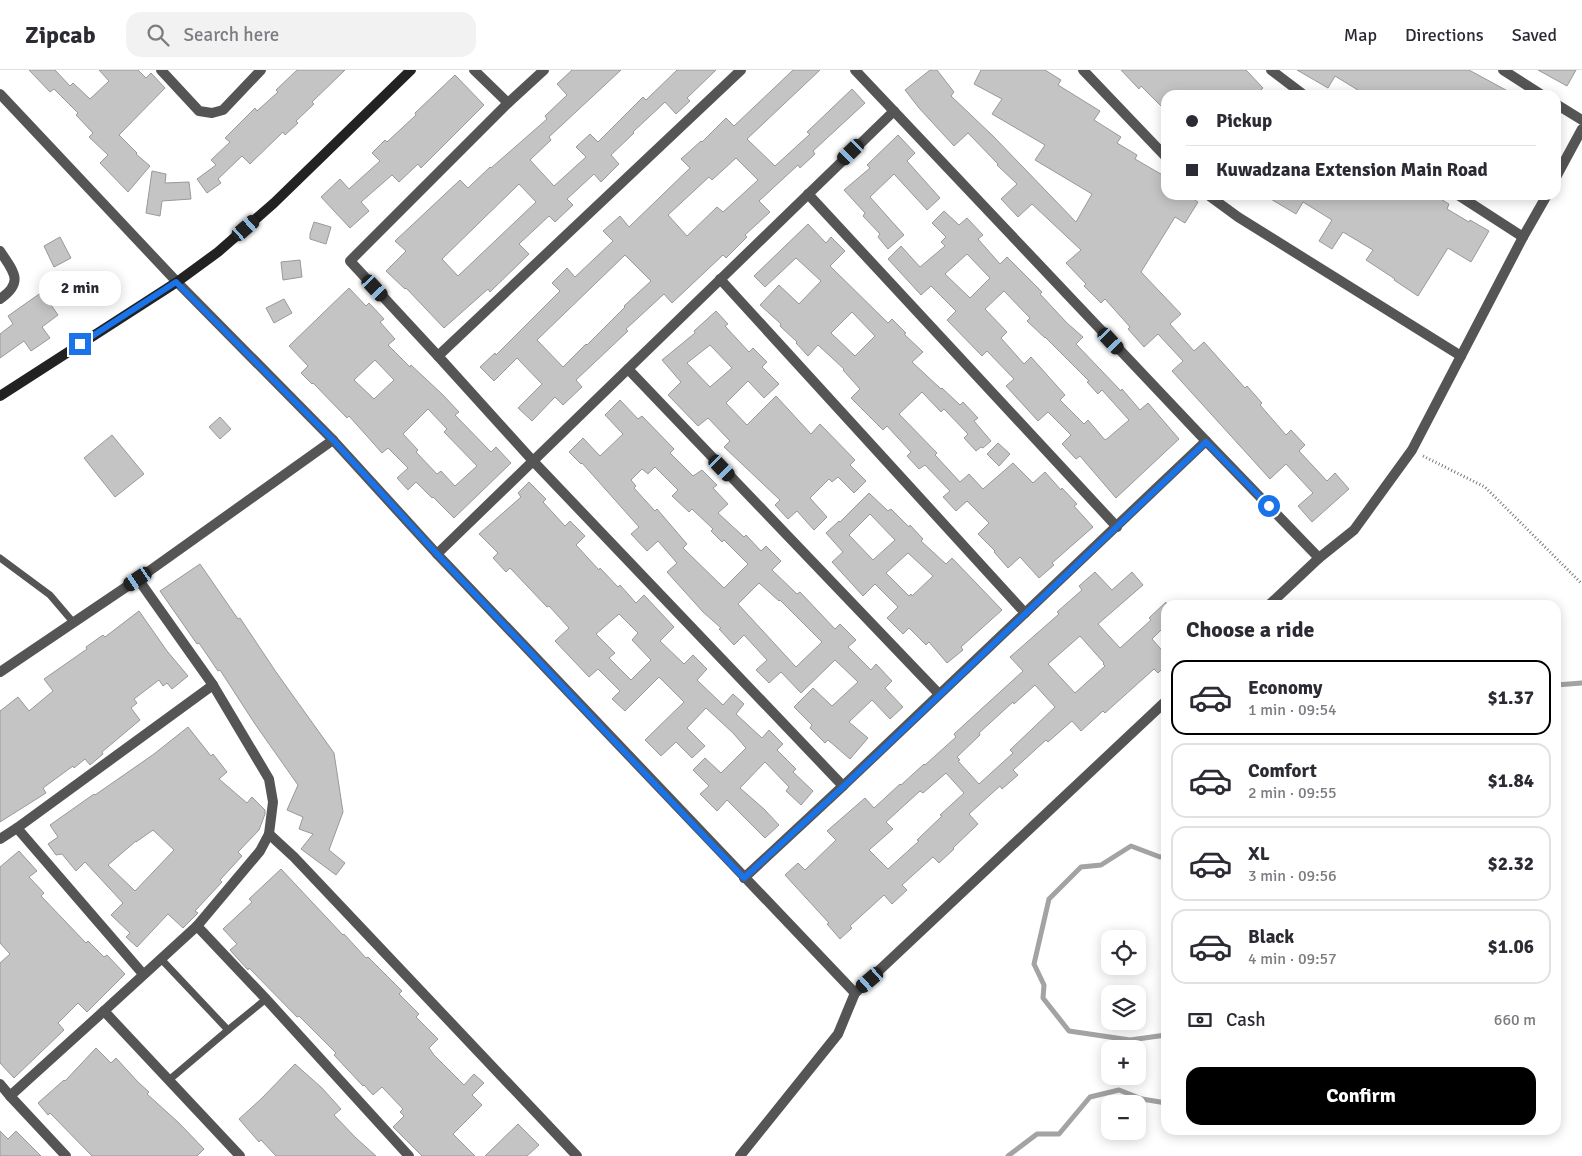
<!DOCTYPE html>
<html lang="en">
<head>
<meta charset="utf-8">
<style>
	body { margin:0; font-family:Signika,sans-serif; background:#f2f2f3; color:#2b2b33; height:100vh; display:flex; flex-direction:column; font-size:19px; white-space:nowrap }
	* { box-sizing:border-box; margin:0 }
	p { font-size:16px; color:#7c7c81 }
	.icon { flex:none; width:28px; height:28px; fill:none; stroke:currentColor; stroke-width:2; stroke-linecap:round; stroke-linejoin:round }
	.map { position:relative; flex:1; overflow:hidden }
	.sheet { position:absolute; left:1161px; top:530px; width:400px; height:535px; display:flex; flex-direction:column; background:#fff; border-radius:15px; box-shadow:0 2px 12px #0003 }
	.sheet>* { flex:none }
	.top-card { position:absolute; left:1161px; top:20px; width:400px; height:110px; border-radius:15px; box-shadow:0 2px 12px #0003; display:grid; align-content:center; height:110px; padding:0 25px; background:#fff }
	.controls { position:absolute; left:1101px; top:860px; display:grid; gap:10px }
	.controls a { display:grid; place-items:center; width:45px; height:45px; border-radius:10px; background:#fff; box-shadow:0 2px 12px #0003; font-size:25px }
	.end { position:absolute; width:22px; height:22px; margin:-11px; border:6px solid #1a73e8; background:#fff; box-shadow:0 0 0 2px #fff }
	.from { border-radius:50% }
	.bubble { position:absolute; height:35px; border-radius:15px; background:#fff; box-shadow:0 2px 12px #0003; font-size:16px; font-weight:700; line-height:35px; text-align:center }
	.car { position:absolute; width:15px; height:30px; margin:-15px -8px; border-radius:6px; box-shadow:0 0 4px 1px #0007; background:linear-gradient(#222 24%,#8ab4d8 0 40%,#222 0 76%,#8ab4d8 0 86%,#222 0) }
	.top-card b { display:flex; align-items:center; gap:18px; height:48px; font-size:19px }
	.top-card b+b { border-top:1px solid #e1e1e2 }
	.top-card i { width:12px; height:12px; background:#2b2b33 }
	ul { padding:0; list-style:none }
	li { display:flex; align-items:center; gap:15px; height:75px; margin:0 10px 8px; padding:0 15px; border:2px solid #e1e1e2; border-radius:15px }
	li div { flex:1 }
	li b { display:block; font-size:19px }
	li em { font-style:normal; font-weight:700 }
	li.on { border-color:#000 }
	li>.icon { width:45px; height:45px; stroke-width:1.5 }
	h2 { padding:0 25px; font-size:22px; line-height:60px }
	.pay { display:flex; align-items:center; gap:12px; height:55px; padding:0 25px; font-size:19px }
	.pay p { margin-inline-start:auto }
	.action { display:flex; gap:10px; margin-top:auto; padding:10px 25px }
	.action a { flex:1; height:58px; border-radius:15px; background:#000; color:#fff; font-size:20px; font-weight:700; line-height:58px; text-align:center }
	header { display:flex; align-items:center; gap:30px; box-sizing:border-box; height:70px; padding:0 25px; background:#fff; border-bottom:1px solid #e1e1e2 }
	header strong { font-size:24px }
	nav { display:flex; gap:28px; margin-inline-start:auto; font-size:18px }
	.search { width:350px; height:45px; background:#f2f2f3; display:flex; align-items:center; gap:12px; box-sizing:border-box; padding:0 18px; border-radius:15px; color:#7c7c81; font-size:19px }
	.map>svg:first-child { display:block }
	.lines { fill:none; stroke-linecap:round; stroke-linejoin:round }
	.stream { stroke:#a3a3a3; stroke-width:5 }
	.building { fill:#c4c4c4; stroke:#999; fill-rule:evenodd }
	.path { stroke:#777; stroke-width:3; stroke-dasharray:1 2.5; stroke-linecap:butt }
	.lane { stroke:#555; stroke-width:7 }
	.street { stroke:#555; stroke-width:10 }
	.secondary { stroke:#222; stroke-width:10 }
	.route { stroke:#1a73e8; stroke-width:6 }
</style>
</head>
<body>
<header>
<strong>Zipcab</strong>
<div class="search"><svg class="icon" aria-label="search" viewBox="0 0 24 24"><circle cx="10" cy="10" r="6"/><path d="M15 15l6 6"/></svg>Search here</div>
<nav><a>Map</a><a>Directions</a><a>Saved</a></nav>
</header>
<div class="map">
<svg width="1582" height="1086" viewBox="0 0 1582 1086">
	<rect width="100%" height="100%" fill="#fff"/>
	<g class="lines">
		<g class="stream">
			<path d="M1556,615L1582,613"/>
			<path d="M1166,785L1160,787L1131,776L1101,795L1081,797L1049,829L1034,894L1044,915L1043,928L1069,961L1130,970L1166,965"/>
			<path d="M1008,1086L1037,1064H1059L1090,1027L1119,1020L1142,1029L1166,1033"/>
		</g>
	</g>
	<g class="building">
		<path d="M29,0H55L70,16L73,13L90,29L109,11L99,0H138L146,8L151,3L165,18L119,65L137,83L136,84L150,96L128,122L100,93L108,85L89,67L93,63L76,45L78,43L54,19L50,22Z"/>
		<path d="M297,0H345L312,32L314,34L296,51L298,53L285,65L283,62L250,94L242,86L218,109L221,113L207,123L197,109L216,95L211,90L230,72L225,68L255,38L257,41L278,22L276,20Z"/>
		<path d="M572,0H621L549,67L551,70L530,90L554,116L586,87L576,77L590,64L598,72L643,27L646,30L677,0H716L687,28L690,31L676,44L665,32L633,62L634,63L611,85L619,94L601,112L594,104L567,129L573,135L555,152L549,146L519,174L529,184L490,222L488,219L444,258L406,218L405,219L386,201L406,181L395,171L460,110L468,118L490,97L491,98L547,49L545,46L567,25L557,14ZM519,114L536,132L458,206L442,189Z"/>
		<path d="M793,0H820L747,69L775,96L810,64L807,62L852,19L865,33L813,81L815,84L800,98L798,95L759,131L770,142L745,165L747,167L726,188L723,185L672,233L664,224L626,259L628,261L576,310L582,317L563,335L555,327L532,351L518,338L542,314L517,288L494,311L480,297L495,283L496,285L560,221L552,213L567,198L575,207L613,171L603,161L620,146L629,157L690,98L681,89L701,71L702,72L726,48L734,56ZM736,88L758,110L723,142L717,137L687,166L668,145L709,107L712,110ZM625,185L651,211L624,236L625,237L587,275L586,274L563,297L537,270Z"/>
		<path d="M930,0H937L954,22L951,26L993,66L1076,152L1092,124L1035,90L1045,75L992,44L1002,29L974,14L981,0H1045L1061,10L1058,15L1100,41L1094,50L1121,67L1117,73L1137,85L1135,89L1166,107V125H1187L1198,132L1185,153L1175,147L1141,202L1181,244L1170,254L1194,281L1204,272L1245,318L1247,316L1262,333L1260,335L1286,365L1291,360L1305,375L1299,381L1327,411L1335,403L1349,419L1312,452L1298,436L1313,423L1286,394L1270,409L1172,301L1183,291L1158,264L1144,277L1128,259L1130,257L1105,229L1101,233L1084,216L1086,214L1066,193L1081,180L1032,134L1018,147L1001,129L1017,114L997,95L998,94L968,63L954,76L919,38L905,20Z"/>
		<path d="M1121,0H1246L1263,18L1256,25H1166V41L1141,16L1139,19Z"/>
		<path d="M1297,0H1469L1515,25H1366L1335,6L1328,18Z"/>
		<path d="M1538,0H1576L1567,16Z"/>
		<path d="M455,5L484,35L421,98L418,94L399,112L392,105L361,132L369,141L350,158L321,127L340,109L349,119L380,91L372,83L385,70L387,72L416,45L415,43Z"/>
		<path d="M898,65L915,83L907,91L940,128L927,140L894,104L870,127L904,165L888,179L878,167L880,164L863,146L865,143L844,120L870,98L867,95Z"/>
		<path d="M152,101L166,104L165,113L189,112L191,129L162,131L160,146L146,143Z"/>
		<path d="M1264,125H1434L1449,134L1447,139L1469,152L1470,150L1489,161L1471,192L1448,178L1418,226L1394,210L1395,209L1366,190L1373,180L1343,162L1332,179L1319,171L1332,150L1303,132L1296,144Z"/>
		<path d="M944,141L959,155L967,148L983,165L978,169L1000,194L1007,187L1042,222L1040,224L1067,253L1083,267L1076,274L1121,321L1122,319L1140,340L1148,333L1179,369L1116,428L1080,386L1076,389L1062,374L1071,365L1048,342L1038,351L1006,316L1014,309L987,281L982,286L947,250L956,241L931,216L921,225L888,189L901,176L920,197L945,176L941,172L946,167L932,153ZM967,184L990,208L970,228L945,204ZM1004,221L1030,248L1027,251L1045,268V267L1089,311L1087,312L1098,324L1102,320L1129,350L1108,368L1105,370L1088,350L1084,354L1060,330L1065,325L1031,287L1024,294L1001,268L1007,262L985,239Z"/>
		<path d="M314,152L331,157L326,174L310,169V164Z"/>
		<path d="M808,154L826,173L831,167L845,181L830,196L888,253L892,249L906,263L904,264L923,282L912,292L941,319L942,318L960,335L963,332L978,348L974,351L991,371L983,378L981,377L976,381L964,368L968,364L944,339L941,342L922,322L899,344L937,383L935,385L960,412L969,404L983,419L1013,393L1033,413L1045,402L1061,420L1062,418L1077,434L1074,436L1093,457L1052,493L1054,495L1039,508L1020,487L1008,498L994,482L995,481L978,464L989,453L967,431L956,441L943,427L950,421L925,395L919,399L907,386L911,382L887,356L883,360L851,328L860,319L843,300L844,299L818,275L808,286L796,273L797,272L780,256L781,254L760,235L779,215L799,234L821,211L796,188L765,217L754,206ZM852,242L875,266L855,286L831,263Z"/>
		<path d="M60,167L71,188L54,197L44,176Z"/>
		<path d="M300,190L302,207L283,210L281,192Z"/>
		<path d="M349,218L366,236L369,233L384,249L380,252L395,269L388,275L410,297L411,295L443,325L459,342L455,345L491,382L496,377L511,393L454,448L433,427L432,428L416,412L408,420L397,408L408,398L388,378L382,383L349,346L347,348L313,313L312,314L301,303L308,296L289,276ZM375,290L394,310L374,329L354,310ZM428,339L447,359L444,362L477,396L455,416L441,401L437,404L416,382L418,380L403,364Z"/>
		<path d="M42,222L58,245L42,257L50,268L31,281L24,271L0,288V264L13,254L8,246Z"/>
		<path d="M284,229L292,243L274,253L266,238Z"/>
		<path d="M716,241L728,254L725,256L749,282L753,278L767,292L762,297L779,314L764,328L748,311L726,333L747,355L776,326L811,364L820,354L855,390L850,395L866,411L854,423L838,407L832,412L829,409L810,428L827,447L814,460L797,441L788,449L775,435L780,430L724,377L730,371L708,348L698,356L668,325L681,312L662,290L695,263L694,261ZM710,275L732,298L710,317L687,293Z"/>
		<path d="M620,330L638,349L642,346L674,379L670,383L693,406L702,400L717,415L713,418L728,434L718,443L744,467L746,465L761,481L766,476L781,491L772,500L797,524L800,522L835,559L840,554L856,570L848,577L871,600L876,594L892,611L885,618L903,637L890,649L872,630L849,652L868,668L850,689L828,670L825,673L810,658L812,655L794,637L813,618L832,636L858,612L835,590L801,623L781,602L769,613L756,600L767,590L744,565L734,575L719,559L721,558L703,542L667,502L677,493L658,471L647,481L631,464L639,457L582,393L581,394L569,382L583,368L600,386L623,364L605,345ZM655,397L678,420L672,426L689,442L692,439L713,459L711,461L722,472L724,470L748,494L724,518L683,478L687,474L657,439L655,441L634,418L636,416L631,410L642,399L648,404ZM759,513L779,531L780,530L822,572L796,597L738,534Z"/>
		<path d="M220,347L231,359L220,369L209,357Z"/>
		<path d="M112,365L144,404L115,427L84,388Z"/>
		<path d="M998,373L1010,384L999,396L987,384Z"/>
		<path d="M529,412L546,429L543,432L565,456L570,451L585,466L576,475L599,500L600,498L618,517L620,515L636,533L644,525L674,557L660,571L684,594L693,585L707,599L697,610L723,635L733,624L744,634L736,644L762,668L769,660L783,674L777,680L796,699L793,702L813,721L801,735L786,721L789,717L765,692L740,718L764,739L779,755L765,768L727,730L717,741L700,724L709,716L693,700L705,688L721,703L746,678L733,663L706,638L687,658L705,676L692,688L676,672L661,686L645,670L684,632L659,607L625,641L612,629L620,621L598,599L589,607L555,571L569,558L549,536L547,537L510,498L506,502L493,488L498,483L479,464L521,427L518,423ZM619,544L638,563L632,570L651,590L631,610L609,588L615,583L596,564Z"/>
		<path d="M869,423L888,441L891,439L909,457L910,455L923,469L921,471L946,494L952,488L1002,540L961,577L963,580L947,593L929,572L926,575L909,558L903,564L887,548L898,537L875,514L863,526L832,492L843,482L826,463L839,451L840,452ZM870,444L895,470L873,490L849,465ZM908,483L933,506L912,526L911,524L909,526L886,503Z"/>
		<path d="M200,494L238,549L240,548L276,602L334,683L343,742L329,780L345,793L336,805L301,779L313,764L299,759L303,747L287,740L298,715L255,654L220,600L218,601L199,573L197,574L160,521Z"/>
		<path d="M1095,502L1112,520L1132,502L1143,515L1098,554L1120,578L1151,550L1149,548L1166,532V566L1161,560L1152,569L1166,585V595L1158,603L1154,599L1105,643L1103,641L1081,661L1072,651L1048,672L1046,670L1013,700L1018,705L1002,719L1000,716L969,744L978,754L953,778L954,779L939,793L933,787L902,815L907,820L892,834L884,825L850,856L852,858L840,869L827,854L829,853L785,805L798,793L805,800L836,770L827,761L865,728L874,738L900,714L901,715L924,694L925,695L956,667L954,664L1023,601L1010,587L1059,544L1057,542L1082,520L1079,516ZM1080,566L1104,593L1103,594L1105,596L1075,623L1048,594ZM1035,615L1055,637L1010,680L1013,683L979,714L958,691L960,690L957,687L980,665L979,663L1013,632L1014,634ZM946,703L964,723L940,745L942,746L917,770L919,771L888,799L869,780L893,759L886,752L920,721L923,723Z"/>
		<path d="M139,541L167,581L188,606L172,619L167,613L163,616L159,610L134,629L137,633L131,638L140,650L102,682L103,684L90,695L85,689L74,698L73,696L43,718L46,723L0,752V641L18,627L29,641L53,621L44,609L87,579L86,577L103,565L105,567Z"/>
		<path d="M188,657L211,686L213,684L227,702L219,709L247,733L252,727L265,740V744L259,760L238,782L242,786L220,810L222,812L195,841L198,843L183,858L168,844L137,877L126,867L130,863L111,845L123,833L85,792L76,801L62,784L56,785L48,774L58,767L50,755L94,724L95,725L154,684ZM153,760L174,780L135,821L108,795L136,771V772Z"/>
		<path d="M19,781L37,801L29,807L44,823L41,826L86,873L88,871L104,887L107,885L125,904L87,942L78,933L58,953L64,960L14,1008L0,993V893L10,884L0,873V797Z"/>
		<path d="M281,799L343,865L344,864L366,888L368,887L402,921L399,924L419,944L416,947L438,969L429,978L434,985L464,1015L474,1004L484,1013L472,1025L482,1035L453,1064L475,1086H422L393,1057L404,1046L400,1042L403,1039L382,1017L373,1025L364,1015L363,1016L334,985L336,983L299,946L297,947L249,898L248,900L230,880L237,874L223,859L252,832L249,829Z"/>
		<path d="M96,978L111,993L116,988L138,1012L149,1022L147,1024L179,1053L204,1079L197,1086H92L50,1043L48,1045L38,1033L64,1010L65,1011Z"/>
		<path d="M295,994L322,1018L341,1039L334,1045L356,1068L376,1086H276L261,1070L259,1072L239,1049L261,1029Z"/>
		<path d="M518,1054L539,1075L527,1086H485Z"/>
		<path d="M0,1061L8,1069L16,1061L41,1086H0Z"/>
	</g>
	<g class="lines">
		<path class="path" d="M1423,386L1485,417L1582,514"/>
		<g class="lane">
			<path d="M0,488L50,525L73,552"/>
			<path d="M161,889L228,960"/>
			<path d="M169,1010L228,960L266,929"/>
		</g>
		<g class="street">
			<path d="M161,0L199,41L212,43L223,40L261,0"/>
			<path d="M474,0L508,33"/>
			<path d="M544,0L508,33L350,191L438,286L533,391L843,716L1206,371"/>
			<path d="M855,0L1206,371L1319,488L1269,535"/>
			<path d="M1083,0L1166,87"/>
			<path d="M1271,0L1304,25"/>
			<path d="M1503,0L1542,25"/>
			<path d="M0,24L177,212L333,370L437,484L855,923L1166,631"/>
			<path d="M1556,34L1582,50"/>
			<path d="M1556,107L1582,59"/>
			<path d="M808,124L1117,457"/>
			<path d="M1208,125L1238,147L1461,286"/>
			<path d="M1458,125L1523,167L1547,125"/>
			<path d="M0,181C13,201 25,212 0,229"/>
			<path d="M720,209L1025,543"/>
			<path d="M438,286L741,0"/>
			<path d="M628,299L939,624"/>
			<path d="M437,484L894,41"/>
			<path d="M1319,488L1354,460L1412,380L1523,167"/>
			<path d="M0,602L138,509L333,370"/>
			<path d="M17,758L143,904"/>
			<path d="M269,764L294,787L577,1086"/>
			<path d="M0,769L17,758L213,615"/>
			<path d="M744,808L843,716"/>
			<path d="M197,856L266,929L409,1086"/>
			<path d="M104,941L240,1086"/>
			<path d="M0,1014L10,1026L104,941L197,856L260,781L269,764L273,732L269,709L213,615L138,509"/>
			<path d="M10,1026L66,1086"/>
			<path d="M740,1086L838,964L855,923"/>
		</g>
		<path class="secondary" d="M0,326L177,212L218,182L274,133L411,0"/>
	</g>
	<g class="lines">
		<path class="route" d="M80,274L176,212L333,370L437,484L744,808L844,716L1206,372L1269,436"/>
	</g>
</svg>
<div class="controls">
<a><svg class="icon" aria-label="locate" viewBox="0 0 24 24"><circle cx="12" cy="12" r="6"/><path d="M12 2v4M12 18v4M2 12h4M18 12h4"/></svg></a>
<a><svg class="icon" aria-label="layers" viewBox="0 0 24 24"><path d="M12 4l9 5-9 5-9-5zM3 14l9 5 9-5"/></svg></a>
<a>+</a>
<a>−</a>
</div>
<i class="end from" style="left:1269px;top:436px"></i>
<i class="end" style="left:80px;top:274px"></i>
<div class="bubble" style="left:39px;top:201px;width:82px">2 min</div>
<i class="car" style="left:851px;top:82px;rotate:226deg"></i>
<i class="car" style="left:246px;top:158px;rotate:49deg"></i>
<i class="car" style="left:375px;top:218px;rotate:137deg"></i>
<i class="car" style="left:1111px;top:271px;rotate:137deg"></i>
<i class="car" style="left:722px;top:398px;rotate:136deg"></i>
<i class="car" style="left:138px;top:509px;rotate:236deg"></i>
<i class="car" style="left:870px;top:910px;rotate:229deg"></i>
<div class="top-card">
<b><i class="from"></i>Pickup</b>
<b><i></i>Kuwadzana Extension Main Road</b>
</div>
<section class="sheet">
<h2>Choose a ride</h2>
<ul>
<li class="on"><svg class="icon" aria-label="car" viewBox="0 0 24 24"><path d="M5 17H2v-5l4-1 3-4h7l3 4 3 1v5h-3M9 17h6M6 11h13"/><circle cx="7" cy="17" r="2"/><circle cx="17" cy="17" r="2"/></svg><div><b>Economy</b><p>1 min · 09:54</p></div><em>$1.37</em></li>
<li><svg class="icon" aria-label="car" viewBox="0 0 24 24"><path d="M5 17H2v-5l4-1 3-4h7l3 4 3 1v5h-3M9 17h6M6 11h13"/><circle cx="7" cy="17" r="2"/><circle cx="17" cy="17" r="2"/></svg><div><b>Comfort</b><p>2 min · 09:55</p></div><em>$1.84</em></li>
<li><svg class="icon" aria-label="car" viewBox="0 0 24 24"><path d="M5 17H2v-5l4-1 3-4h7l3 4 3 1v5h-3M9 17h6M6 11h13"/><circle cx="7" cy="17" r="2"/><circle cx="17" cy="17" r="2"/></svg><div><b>XL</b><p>3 min · 09:56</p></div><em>$2.32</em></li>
<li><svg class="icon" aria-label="car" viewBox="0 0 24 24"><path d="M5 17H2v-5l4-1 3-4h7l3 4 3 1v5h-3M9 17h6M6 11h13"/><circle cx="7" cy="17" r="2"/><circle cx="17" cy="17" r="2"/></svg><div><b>Black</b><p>4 min · 09:57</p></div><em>$1.06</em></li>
</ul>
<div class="pay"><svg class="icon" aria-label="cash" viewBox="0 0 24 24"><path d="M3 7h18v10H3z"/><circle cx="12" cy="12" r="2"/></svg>Cash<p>660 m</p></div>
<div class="action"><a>Confirm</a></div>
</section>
</div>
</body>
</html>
